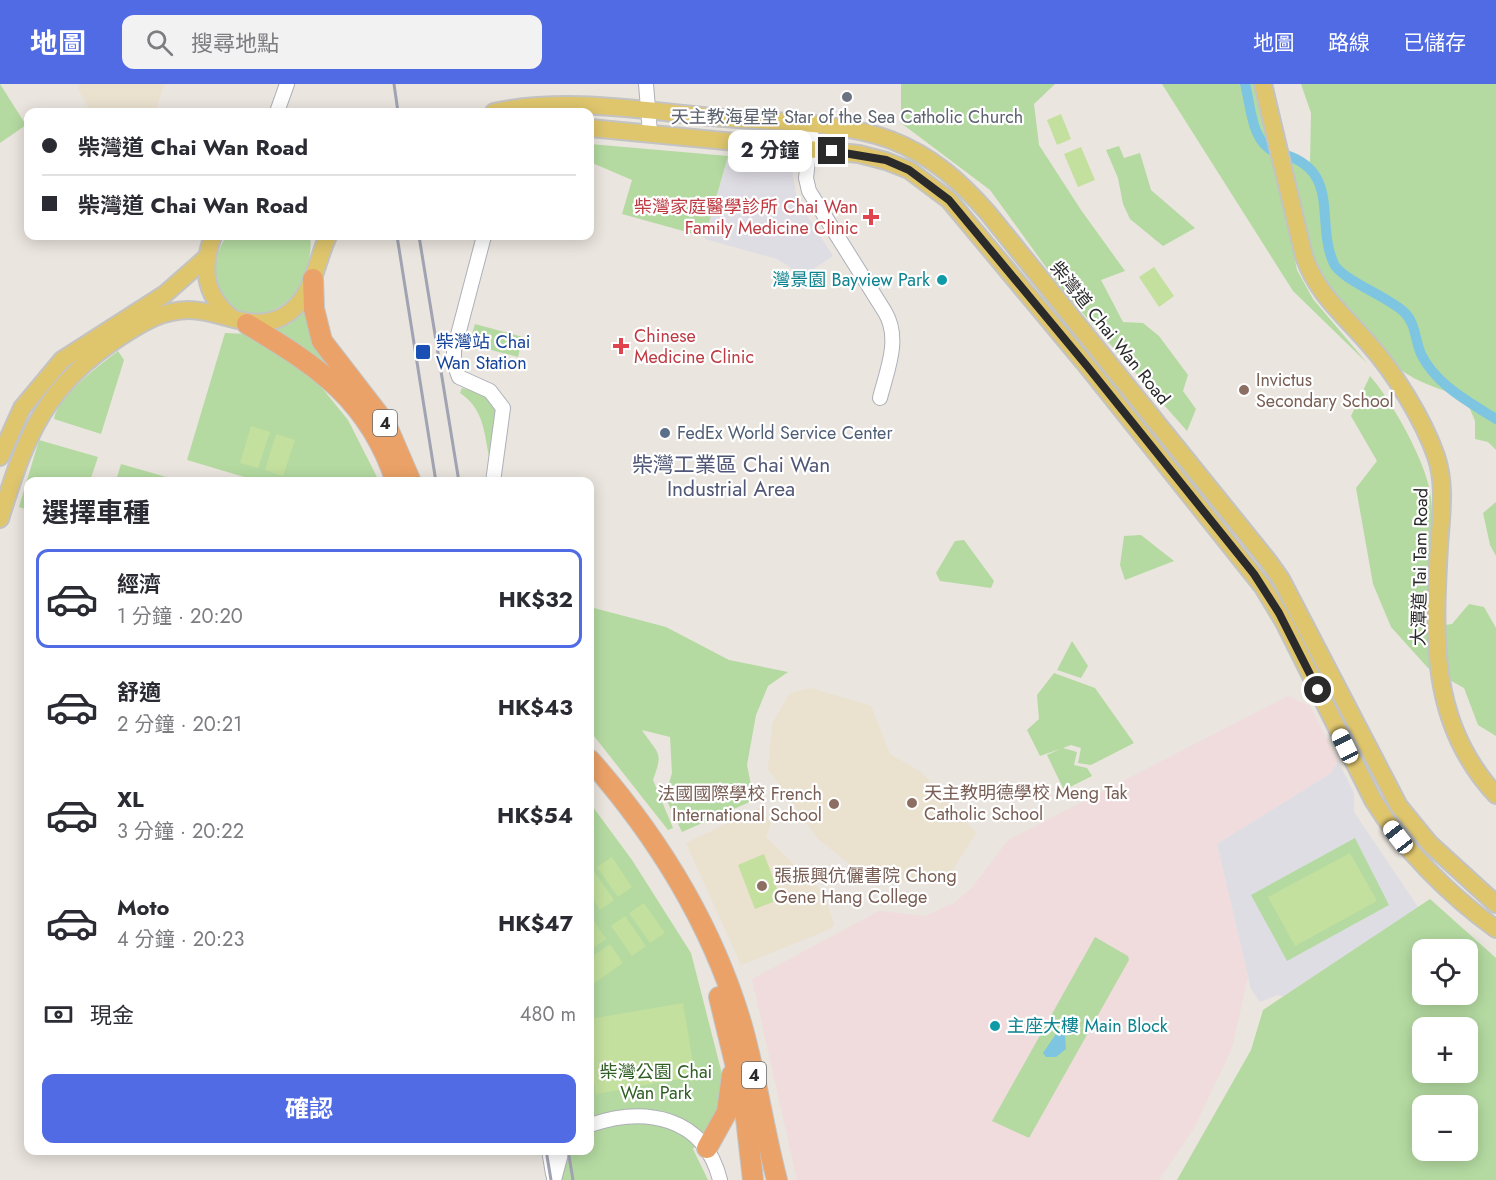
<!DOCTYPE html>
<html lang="zh-TW">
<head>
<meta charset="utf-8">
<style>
	body { margin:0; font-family:Jost,"Noto Sans TC",sans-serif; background:#f2f2f3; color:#2b2b33; height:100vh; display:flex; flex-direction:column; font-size:22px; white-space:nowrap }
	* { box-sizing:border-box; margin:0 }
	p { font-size:20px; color:#7c7c81 }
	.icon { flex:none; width:33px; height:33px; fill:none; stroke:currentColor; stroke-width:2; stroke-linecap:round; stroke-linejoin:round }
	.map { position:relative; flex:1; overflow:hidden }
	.details { position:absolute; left:24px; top:393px; width:570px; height:678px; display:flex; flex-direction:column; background:#fff; border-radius:12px; box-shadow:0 3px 15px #0003 }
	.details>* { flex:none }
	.guide { position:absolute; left:24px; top:24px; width:570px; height:132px; border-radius:12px; box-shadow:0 3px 15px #0003; display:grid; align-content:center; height:132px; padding:0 18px; background:#fff }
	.tools { position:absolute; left:1412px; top:855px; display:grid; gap:12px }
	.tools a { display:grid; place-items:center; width:66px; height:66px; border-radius:12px; background:#fff; box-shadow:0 3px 15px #0003; font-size:30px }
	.end { position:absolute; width:27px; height:27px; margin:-14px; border:8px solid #2a2a2a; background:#fff; box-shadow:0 0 0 3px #fff }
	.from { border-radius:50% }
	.bubble { position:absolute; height:42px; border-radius:12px; background:#fff; box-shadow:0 3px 15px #0003; font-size:20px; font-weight:700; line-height:42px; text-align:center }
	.car { position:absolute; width:18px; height:36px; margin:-18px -9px; border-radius:8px; box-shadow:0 0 4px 2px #0007; background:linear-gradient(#fff 24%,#345 0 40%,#fff 0 76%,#345 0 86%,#fff 0) }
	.guide b { display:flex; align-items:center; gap:21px; height:57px; font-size:22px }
	.guide b+b { border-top:2px solid #e1e1e2 }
	.guide i { width:15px; height:15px; background:#2b2b33 }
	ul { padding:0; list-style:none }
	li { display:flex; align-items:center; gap:18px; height:99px; margin:0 12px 9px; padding:0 6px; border:3px solid transparent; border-radius:12px }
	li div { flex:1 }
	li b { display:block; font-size:22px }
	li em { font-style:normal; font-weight:700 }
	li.on { border-color:#516be4 }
	li>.icon { width:54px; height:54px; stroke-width:1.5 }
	h2 { padding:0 18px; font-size:27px; line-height:72px }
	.pay { display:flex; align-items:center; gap:15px; height:66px; padding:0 18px; font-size:22px }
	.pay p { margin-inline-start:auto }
	.button { display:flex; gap:12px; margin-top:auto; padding:12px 18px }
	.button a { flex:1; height:69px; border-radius:12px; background:#516be4; color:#fff; font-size:24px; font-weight:700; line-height:69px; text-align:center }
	header { display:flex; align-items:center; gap:36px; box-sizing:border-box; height:84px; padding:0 30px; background:#516be4; color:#fff }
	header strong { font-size:28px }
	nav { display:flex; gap:33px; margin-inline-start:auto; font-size:21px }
	.search { width:420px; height:54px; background:#f2f2f3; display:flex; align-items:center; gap:15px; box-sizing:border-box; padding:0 21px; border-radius:12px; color:#7c7c81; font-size:22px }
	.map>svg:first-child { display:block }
	.industrial { fill:#dfdde4 }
	.education { fill:#eae1cf }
	.medical { fill:#f0dcdd }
	.green { fill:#b4daa1; fill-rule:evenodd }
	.pitch { fill:#c3e09e }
	.water { fill:#7dc5e0 }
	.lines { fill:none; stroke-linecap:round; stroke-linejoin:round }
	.canal { stroke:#7dc5e0; stroke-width:10 }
	.minor-casing { stroke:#aeb0b9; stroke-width:16 }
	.major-casing { stroke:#c3c3c3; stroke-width:20 }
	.highway-casing { stroke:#c3c3c3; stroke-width:22 }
	.minor { stroke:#fff; stroke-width:14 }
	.major { stroke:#dfc66d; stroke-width:16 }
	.highway { stroke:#eba268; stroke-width:20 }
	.rail { stroke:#a1a3b2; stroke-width:3 }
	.route { stroke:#2a2a2a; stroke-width:8 }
	.worship-dot { fill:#6b7280; stroke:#fff; stroke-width:2 }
	.health-dot { fill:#e0444e; stroke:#fff; stroke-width:2 }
	.culture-dot { fill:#0f9aa8; stroke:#fff; stroke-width:2 }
	.transit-dot { fill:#1a4fb4; stroke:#fff; stroke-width:2 }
	.education-dot { fill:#8d6e63; stroke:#fff; stroke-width:2 }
	.service-dot { fill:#5c6f8a; stroke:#fff; stroke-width:2 }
	.labels { text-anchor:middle; stroke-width:4.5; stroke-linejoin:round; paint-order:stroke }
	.shield { fill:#fff; stroke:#6a6a6a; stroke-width:1.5 }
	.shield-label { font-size:16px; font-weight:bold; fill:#2a2a2a }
	.worship-label { font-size:18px; fill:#5b616d; stroke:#fff }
	.health-label { font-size:18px; fill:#be3a42; stroke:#fff; text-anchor:end }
	.culture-label { font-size:18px; fill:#0d838f; stroke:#fff; text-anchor:end }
	.street-label { font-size:18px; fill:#2a2a2a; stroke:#fff }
	.transit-label { font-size:18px; fill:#164399; stroke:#fff; text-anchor:start }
	.education-label { font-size:18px; fill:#785e54; stroke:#fff; text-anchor:start }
	.service-label { font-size:18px; fill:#4e5e75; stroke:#fff; text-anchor:start }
	.park-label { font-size:18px; fill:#2f5e23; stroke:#fff }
	.quarter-label { font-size:21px; fill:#505675; stroke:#fff }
</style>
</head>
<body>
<header>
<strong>地圖</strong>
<div class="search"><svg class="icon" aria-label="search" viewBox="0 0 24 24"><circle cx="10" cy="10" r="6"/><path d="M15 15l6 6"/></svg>搜尋地點</div>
<nav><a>地圖</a><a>路線</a><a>已儲存</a></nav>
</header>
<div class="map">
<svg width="1496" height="1096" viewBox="0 0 1496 1096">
	<rect width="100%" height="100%" fill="#eae5de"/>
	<g class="industrial">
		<path d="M728,72L782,76L791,80L797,116L833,172L798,195L790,183L777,175L705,155Z"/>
		<path d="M1338,677L1354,709V728L1420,826L1290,914L1277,911L1260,918L1251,905L1217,760L1331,689Z"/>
	</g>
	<g class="education">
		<path d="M79,0H164L155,28H91L78,5Z"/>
		<path d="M811,604L871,622L890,670L921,688L976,749L952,787L920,800L874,792L855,784L818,755L768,685L772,640L790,609Z"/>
		<path d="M759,724L771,739L766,753L824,809L834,840L830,845L741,881L686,759Z"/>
	</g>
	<path class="medical" d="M1288,612L1310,622L1338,677L1331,689L1217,760L1248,893L1232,964L1194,1044L1159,1096H797L752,895L879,827L925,832L954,819L971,805L1008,756Z"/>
	<g class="green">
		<path d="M0,0L26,41L0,59Z"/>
		<path d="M901,0H1055L1034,20L1039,61L1081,126L1125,187L1101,196L1123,238L1143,239L1159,252L1188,291L1183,307L1196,325L1187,347L1064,208L990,106L901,39Z"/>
		<path d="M1162,0H1253L1274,69L1297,186L1313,215L1367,279L1293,207Z"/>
		<path d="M1301,0H1496V366L1488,358L1475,355V337L1466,315C1448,307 1424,301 1407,290C1383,275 1320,205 1313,178C1302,140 1301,108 1285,71L1310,78L1311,29Z"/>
		<path d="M590,60L728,72L705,153L622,130L632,96L590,78Z"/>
		<path d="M1119,62L1124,74L1140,69L1151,106L1195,144L1163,162L1130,135L1123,120L1118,94L1106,66Z"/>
		<path d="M226,152H310C312,166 309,178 304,192C283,249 209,238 215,182C216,171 221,161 226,152Z"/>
		<path d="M305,224L362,314L267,245L290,240Z"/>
		<path d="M475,240L523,253L518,273L469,260Z"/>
		<path d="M225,249L247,250L306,284L348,336L379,397H258L187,376Z"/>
		<path d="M118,267L124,276L101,350L54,335C57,313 101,280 118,267Z"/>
		<path d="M1370,292C1392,317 1428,381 1431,414C1435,457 1429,501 1431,543L1452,540L1469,520L1484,523L1496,544V652L1478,641L1464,604L1428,584L1391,543L1373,500L1356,404L1377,377L1351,332Z"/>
		<path d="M462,304C471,307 483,309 490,313C508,324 493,357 489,372C484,347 483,324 460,309Z"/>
		<path d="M39,356L98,373L90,397L28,398V426L19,423Z"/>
		<path d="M121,380L180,397H116Z"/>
		<path d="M1496,418V472L1490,461L1483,429Z"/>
		<path d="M1141,451L1174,477L1125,496L1120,481L1124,452Z"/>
		<path d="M964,456L994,497L991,504L940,497L936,489L955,457Z"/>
		<path d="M590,523L666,543L729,576L788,588L768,602L756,631L747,681L754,716L682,748L665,713L672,689L670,653L642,646C658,671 664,666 653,696L673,744L668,746L590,647Z"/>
		<path d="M1072,557L1088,582L1081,594L1057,586Z"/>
		<path d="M1054,589L1095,604L1134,659L1091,681L1078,679L1081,664L1071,661L1063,664L1077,668L1074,681L1087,684L1092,692L1064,706L1047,671L1060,665L1040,672L1027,646L1039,635L1037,611Z"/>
		<path d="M590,719L632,776L691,869L721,986L724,1024L693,1065L708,1096H561L559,1067L590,1066Z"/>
		<path d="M1355,754L1389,821L1287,877L1251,811Z"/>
		<path d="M1430,815L1496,874V1096H1177L1251,966L1263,926ZM1422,866H1467V910H1422ZM1422,944H1467V988H1422ZM1422,1022H1467V1066H1422Z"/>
		<path d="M1095,853L1128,872L1129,876L1029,1054L992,1037Z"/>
	</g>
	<g class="pitch">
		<path d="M1061,30L1071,55L1057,61L1047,36Z"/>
		<path d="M1081,63L1095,96L1078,103L1064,70Z"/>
		<path d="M1154,183L1174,212L1159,223L1139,193Z"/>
		<path d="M251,342L270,348L258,384L240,379Z"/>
		<path d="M276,350L295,356L283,392L265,386Z"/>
		<path d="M1350,769L1377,817L1295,862L1268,813Z"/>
		<path d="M764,770L781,815L755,825L738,781Z"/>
		<path d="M612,773L632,803L618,813L597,783Z"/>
		<path d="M593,786L614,816L600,826L590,811V788Z"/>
		<path d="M644,819L665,849L650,859L629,829Z"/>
		<path d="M625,832L646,862L632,872L611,842Z"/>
		<path d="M593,836L606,855L590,866V838Z"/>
		<path d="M610,860L623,879L590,902V874Z"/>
		<path d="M683,919L695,992L596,1010L590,974V935Z"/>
	</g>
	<path class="water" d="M1058,947L1065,951L1066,965L1056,973H1046L1043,969Z"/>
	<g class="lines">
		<g class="canal">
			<path d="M1245,0C1251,22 1251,58 1275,68"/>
			<path d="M1286,71C1341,89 1315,139 1334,180C1341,195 1388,213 1404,228C1416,239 1415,257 1421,270C1436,301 1469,318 1496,335"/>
		</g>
		<defs>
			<g id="minor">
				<path d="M646,0L650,49"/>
				<path d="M277,28L287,0"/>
				<path d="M812,41L806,94L809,107L885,228C901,255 887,286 880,314"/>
				<path d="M484,152L454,266V279L459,293L490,307L503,324L493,398"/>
				<path d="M590,1041C645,1022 704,1032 720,1096"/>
				<path d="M549,1066L553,1090"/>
				<path d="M554,1096L562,1066"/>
			</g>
			<g id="major">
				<path d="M1263,0L1304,172C1317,210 1343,230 1368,259C1394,288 1423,335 1436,372C1446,401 1441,432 1439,462C1434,553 1429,639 1496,711"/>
				<path d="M494,28C569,12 649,28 725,34C777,38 843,38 891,56C932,72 960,97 988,129L1269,478L1281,495L1399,722L1430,760L1496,820"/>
				<path d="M590,44L859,70L886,77L909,86L949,116L1087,282L1263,503L1284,538L1373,716C1403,765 1449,811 1496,845"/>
				<path d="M213,152C201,184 204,211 232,234"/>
				<path d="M0,373L22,324L62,276L165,210L207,173"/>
				<path d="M0,435C26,351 45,301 123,251C144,238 163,226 189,226C222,226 250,249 282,233C313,217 315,180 328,152"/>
			</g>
			<g id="highway">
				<path d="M313,195L314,225L322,257L386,340L411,398"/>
				<path d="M247,240C317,282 369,315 396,398"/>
				<path d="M590,676C657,752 710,837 740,935C756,988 763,1043 777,1096"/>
				<path d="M719,913L744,1016L753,1096"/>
				<path d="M707,1064L727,1028L732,991"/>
			</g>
		</defs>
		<use href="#minor" class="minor-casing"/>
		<use href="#major" class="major-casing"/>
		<use href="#highway" class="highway-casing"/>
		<use href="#minor" class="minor"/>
		<use href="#major" class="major"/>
		<use href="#highway" class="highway"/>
		<g class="rail">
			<path d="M394,0L398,28"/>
			<path d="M397,152L436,398"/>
			<path d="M419,152L459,398"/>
			<path d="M546,1066L551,1096"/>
			<path d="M568,1066L573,1096"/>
		</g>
	</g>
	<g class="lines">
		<path class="route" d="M832,67L886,76L909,86L949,116L1087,282L1254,490L1279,529L1318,606"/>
	</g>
	<circle class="worship-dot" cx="847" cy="13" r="6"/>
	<g class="health-dot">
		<path d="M868 124h6v6h6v6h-6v6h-6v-6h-6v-6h6z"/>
		<path d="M618 253h6v6h6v6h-6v6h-6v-6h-6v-6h6z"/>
	</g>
	<g class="culture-dot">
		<circle cx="942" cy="196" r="6"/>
		<circle cx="995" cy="942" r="6"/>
	</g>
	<rect class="transit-dot" x="415" y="260" width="16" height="16" rx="3"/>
	<g class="education-dot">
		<circle cx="1244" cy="306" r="6"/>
		<circle cx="912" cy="719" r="6"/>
		<circle cx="834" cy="720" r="6"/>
		<circle cx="762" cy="802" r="6"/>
	</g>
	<circle class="service-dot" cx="665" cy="349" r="6"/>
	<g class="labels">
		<g class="shield">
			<rect x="373" y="326" width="24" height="26" rx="4.5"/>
			<rect x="742" y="978" width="24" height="26" rx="4.5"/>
		</g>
		<g class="shield-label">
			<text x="385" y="345">4</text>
			<text x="754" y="997">4</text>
		</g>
		<g class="worship-label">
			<text x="847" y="39">天主教海星堂 Star of the Sea Catholic Church</text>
		</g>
		<g class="health-label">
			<text x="858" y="129">柴灣家庭醫學診所 Chai Wan<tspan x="858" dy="21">Family Medicine Clinic</tspan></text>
			<text x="634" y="258" text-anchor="start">Chinese<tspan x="634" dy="21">Medicine Clinic</tspan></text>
		</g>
		<g class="culture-label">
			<text x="930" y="202">灣景園 Bayview Park</text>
			<text x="1007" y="948" text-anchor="start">主座大樓 Main Block</text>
		</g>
		<g class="street-label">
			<text transform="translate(1110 249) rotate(51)" y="6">柴灣道 Chai Wan Road</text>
			<text transform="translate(1420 483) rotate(-89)" y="6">大潭道 Tai Tam Road</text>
		</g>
		<g class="transit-label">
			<text x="436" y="264">柴灣站 Chai<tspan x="436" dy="21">Wan Station</tspan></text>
		</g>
		<g class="education-label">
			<text x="1256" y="302">Invictus<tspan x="1256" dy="21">Secondary School</tspan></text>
			<text x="924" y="715">天主教明德學校 Meng Tak<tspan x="924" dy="21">Catholic School</tspan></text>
			<text x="822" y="716" text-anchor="end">法國國際學校 French<tspan x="822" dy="21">International School</tspan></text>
			<text x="774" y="798">張振興伉儷書院 Chong<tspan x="774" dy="21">Gene Hang College</tspan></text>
		</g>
		<g class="service-label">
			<text x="677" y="355">FedEx World Service Center</text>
		</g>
		<g class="park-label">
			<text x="656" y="994">柴灣公園 Chai<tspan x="656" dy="21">Wan Park</tspan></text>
		</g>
		<g class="quarter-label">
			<text x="731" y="388">柴灣工業區 Chai Wan<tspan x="731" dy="24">Industrial Area</tspan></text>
		</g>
	</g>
</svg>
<div class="tools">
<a><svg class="icon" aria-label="locate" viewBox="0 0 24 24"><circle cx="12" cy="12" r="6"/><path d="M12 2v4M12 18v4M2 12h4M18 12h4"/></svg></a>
<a>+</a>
<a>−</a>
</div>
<i class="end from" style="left:1318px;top:606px"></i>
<i class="end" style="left:832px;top:67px"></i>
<div class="bubble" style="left:728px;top:46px;width:84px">2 分鐘</div>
<i class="car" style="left:1345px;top:662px;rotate:334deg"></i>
<i class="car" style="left:1398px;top:753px;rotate:322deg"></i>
<div class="guide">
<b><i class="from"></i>柴灣道 Chai Wan Road</b>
<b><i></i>柴灣道 Chai Wan Road</b>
</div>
<section class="details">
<h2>選擇車種</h2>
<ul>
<li class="on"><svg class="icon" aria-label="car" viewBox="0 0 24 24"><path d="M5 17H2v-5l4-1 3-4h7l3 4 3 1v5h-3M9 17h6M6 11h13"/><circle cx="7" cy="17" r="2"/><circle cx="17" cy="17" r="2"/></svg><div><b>經濟</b><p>1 分鐘 · 20:20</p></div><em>HK$32</em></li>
<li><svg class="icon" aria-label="car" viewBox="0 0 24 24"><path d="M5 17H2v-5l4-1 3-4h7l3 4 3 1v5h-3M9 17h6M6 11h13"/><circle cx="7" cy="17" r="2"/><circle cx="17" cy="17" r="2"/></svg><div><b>舒適</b><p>2 分鐘 · 20:21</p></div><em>HK$43</em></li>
<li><svg class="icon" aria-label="car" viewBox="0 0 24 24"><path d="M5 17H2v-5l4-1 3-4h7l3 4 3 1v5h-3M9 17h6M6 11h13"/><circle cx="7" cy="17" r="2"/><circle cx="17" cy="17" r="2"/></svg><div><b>XL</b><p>3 分鐘 · 20:22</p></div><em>HK$54</em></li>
<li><svg class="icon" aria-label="car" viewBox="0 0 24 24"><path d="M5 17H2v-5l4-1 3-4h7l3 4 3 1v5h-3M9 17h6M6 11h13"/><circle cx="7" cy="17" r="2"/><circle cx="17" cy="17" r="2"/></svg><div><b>Moto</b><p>4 分鐘 · 20:23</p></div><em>HK$47</em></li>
</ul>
<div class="pay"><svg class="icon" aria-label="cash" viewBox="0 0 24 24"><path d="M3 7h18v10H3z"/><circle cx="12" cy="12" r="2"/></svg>現金<p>480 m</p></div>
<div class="button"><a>確認</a></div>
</section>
</div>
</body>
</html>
